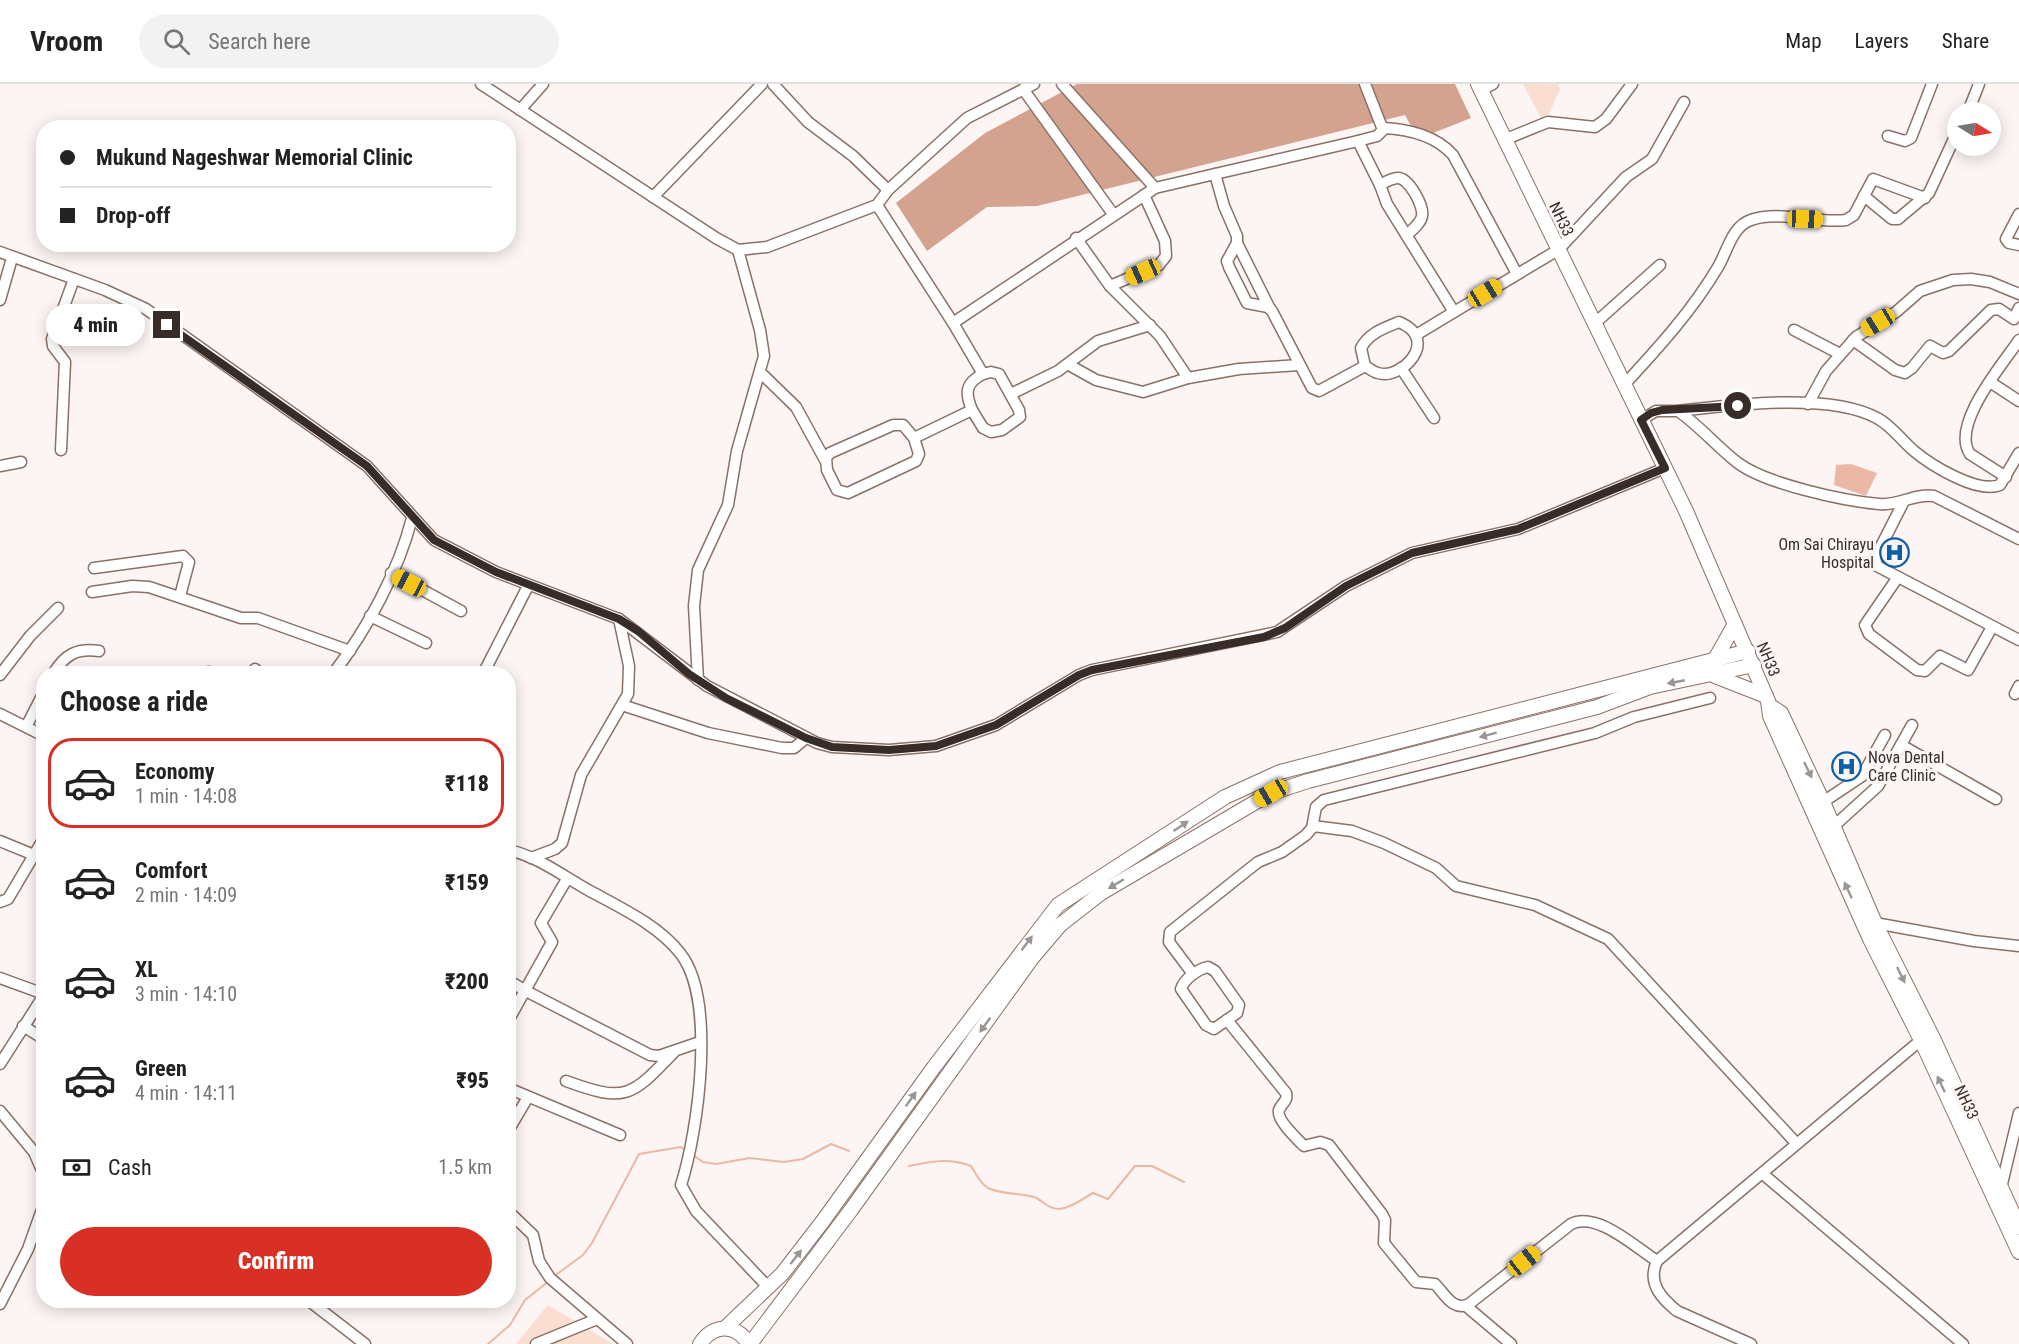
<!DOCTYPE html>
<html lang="en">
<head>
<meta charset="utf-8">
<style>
	body { margin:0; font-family:"Roboto Condensed",sans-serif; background:#f2f2f2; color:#222; height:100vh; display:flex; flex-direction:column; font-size:22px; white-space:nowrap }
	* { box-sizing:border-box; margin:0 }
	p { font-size:20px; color:#767676 }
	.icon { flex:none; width:33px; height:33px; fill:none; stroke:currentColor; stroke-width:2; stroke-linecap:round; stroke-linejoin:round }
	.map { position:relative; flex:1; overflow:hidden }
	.sheet { position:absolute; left:36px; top:582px; width:480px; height:642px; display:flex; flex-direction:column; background:#fff; border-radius:24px; box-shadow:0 3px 15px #0003 }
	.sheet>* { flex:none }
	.banner { position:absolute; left:36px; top:36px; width:480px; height:132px; border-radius:24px; box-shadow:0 3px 15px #0003; display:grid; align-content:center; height:132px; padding:0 24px; background:#fff }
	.needle { width:39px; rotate:101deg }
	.controls { position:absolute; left:1947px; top:18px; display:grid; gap:12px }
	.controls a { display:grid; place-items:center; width:54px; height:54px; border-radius:50%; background:#fff; box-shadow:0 3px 15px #0003; font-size:30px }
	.end { position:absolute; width:27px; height:27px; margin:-14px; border:8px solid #372c28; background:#fff; box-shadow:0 0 0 3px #fff }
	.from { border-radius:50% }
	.bubble { position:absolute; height:42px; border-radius:21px; background:#fff; box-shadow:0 3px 15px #0003; font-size:20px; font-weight:800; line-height:42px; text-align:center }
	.car { position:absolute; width:18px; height:36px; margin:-18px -9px; border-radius:8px; box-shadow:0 0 4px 2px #0007; background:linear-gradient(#f5c518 24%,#345 0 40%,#f5c518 0 76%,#345 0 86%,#f5c518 0) }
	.banner b { display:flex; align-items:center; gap:21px; height:57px; font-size:22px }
	.banner b+b { border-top:2px solid #e0e0e0 }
	.banner i { width:15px; height:15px; background:#222 }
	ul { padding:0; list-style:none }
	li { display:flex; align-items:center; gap:18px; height:90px; margin:0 12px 9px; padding:0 12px; border:3px solid transparent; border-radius:24px }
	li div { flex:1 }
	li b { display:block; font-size:22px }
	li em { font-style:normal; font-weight:800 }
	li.selected { border-color:#d93025 }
	li>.icon { width:54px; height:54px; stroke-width:1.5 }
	h2 { padding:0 24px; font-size:27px; line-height:72px }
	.pay { display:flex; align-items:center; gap:15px; height:66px; padding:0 24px; font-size:22px }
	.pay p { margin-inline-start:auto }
	.primary-button { display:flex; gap:12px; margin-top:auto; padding:12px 24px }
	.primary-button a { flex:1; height:69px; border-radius:36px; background:#d93025; color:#fff; font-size:24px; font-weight:800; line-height:69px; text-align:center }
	header { display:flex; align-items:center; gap:36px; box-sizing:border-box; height:84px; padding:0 30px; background:#fff; border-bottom:2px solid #e0e0e0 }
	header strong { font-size:28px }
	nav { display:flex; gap:33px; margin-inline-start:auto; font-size:21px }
	.search { width:420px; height:54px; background:#f2f2f2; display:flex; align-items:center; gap:15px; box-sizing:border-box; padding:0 21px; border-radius:33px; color:#767676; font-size:22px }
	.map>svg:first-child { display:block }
	.green { fill:#fbded2 }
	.forest { fill:#d4a390 }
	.water { fill:#eab8a4 }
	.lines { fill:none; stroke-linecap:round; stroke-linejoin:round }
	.stream { stroke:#eab8a4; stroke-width:2 }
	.minor-casing { stroke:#8a7166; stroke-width:13 }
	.major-casing { stroke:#8a7166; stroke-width:16 }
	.minor { stroke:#fff; stroke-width:10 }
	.major { stroke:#fff; stroke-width:14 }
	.oneway { fill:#9b9694 }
	.route { stroke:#372c28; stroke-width:8 }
	.labels { text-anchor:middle; stroke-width:6; stroke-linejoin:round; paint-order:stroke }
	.street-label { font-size:16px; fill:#372c28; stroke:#fcf5f3 }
	.poi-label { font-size:16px; fill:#372c28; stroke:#fcf5f3; text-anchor:end }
</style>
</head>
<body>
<header>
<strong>Vroom</strong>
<div class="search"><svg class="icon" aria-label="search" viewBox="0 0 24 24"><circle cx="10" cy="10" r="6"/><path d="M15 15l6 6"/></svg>Search here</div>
<nav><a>Map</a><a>Layers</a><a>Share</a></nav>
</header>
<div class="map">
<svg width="2019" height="1260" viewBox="0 0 2019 1260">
	<rect width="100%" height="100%" fill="#fcf5f3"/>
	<g class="green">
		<path d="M1523,0H1558L1560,5L1549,30L1541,34Z"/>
		<path d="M548,1221L613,1260H516Z"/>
	</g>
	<path class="forest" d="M1077,0H1455L1471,34L1418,55L1405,31L1037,122L987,123L927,167L896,119L985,49Z"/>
	<path class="water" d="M1851,380L1877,389L1866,412L1834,401L1836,381Z"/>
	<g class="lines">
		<g class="stream">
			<path d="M693,1071L703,1078L716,1080L750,1074L784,1078L803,1075L831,1060L849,1067"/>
			<path d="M909,1082C932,1077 949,1074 971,1082C977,1091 979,1098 988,1104C999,1110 1020,1109 1034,1113C1043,1116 1047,1125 1059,1125C1071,1124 1082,1115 1093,1109L1108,1115L1135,1082H1152L1184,1098"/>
			<path d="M553,1193L583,1171L592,1159L639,1070L681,1063L685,1066"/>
			<path d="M488,1260L510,1241L525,1216L549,1197"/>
		</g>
		<defs>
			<g id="minor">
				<path d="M481,0L716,154L738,166L767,163L877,121L888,106L967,34L1034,0"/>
				<path d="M773,0L808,38L853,72L888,106"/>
				<path d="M1062,0L1155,104L1215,90L1224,122L1237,152V159L1227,177L1229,183L1247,219L1268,223L1272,227L1312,304L1319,307L1365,282"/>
				<path d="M1023,5L1113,130"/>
				<path d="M1481,6L1493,0"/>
				<path d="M520,26L543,0"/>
				<path d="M1968,28L1979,0"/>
				<path d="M1383,44C1408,45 1436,52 1453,71L1517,190"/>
				<path d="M1888,52L1905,57L1911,54L1932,0"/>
				<path d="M1506,55L1548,38L1595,43L1606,35L1632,0"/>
				<path d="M1358,57L1377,52L1383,46L1365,0"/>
				<path d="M1215,90L1358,57L1380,101"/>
				<path d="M1864,112L1892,135H1898L1929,109L1958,46"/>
				<path d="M653,113L762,0"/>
				<path d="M877,121L953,239L983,290C965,299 965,309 972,326L914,354L903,341H893L830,369L826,374L827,386L837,406L848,409L916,377L919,370L914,354"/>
				<path d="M2019,130L2006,155L2009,159L2019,161"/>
				<path d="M1408,150C1413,145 1421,139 1422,132C1424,122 1409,94 1398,94C1392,94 1385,98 1380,101L1387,120L1454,228L1416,251"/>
				<path d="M1076,154L1110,202L1160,252L1188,294"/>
				<path d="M1237,159L1270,225"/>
				<path d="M0,168L105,206L146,225L367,382L434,456L496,488L619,535L707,602L817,659L832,663L889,666L936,662L996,641L1079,591L1092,586L1277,548L1346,502L1412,469L1518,445L1665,384"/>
				<path d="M1110,202L1159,181L1166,172L1165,157L1144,111"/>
				<path d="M0,216L12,174"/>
				<path d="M1454,228L1558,166L1626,93L1652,75L1684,18"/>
				<path d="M1399,238C1442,256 1400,297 1378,289C1373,288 1369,284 1365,282L1361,264C1369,249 1384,244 1399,238Z"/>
				<path d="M953,239L1155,104"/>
				<path d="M1594,240L1660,181"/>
				<path d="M1794,246L1840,270"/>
				<path d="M1853,256L1895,286L1905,289L1912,284L1930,262L1943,269L1949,267L1991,226L1999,225L2014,235L2019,224"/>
				<path d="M1069,281L1096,296L1143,308L1188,294L1239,285L1299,281"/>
				<path d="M1401,284L1434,334"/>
				<path d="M761,289L796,323L825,376"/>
				<path d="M1990,298L2019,317"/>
				<path d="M1624,301C1658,264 1692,227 1718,183C1727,168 1732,142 1751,136C1780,126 1816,140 1846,136L1854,131L1873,95L1925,114"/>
				<path d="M1011,310L1058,287L1098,257L1150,241"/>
				<path d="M1808,320L1826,287L1856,253L1896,228L1920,207L1953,196L1971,195L1990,198L2019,210"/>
				<path d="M972,326L983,344L991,348L1002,346L1020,333L1019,326L999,290L991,288L983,290"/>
				<path d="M1678,327C1731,321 1830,308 1877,334C1892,342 1901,356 1914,367C1932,382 1978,410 2000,401L2019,369"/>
				<path d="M1641,336L1656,327H1678C1700,342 1717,363 1738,379C1766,400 1844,417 1879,420C1899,422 1914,409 1934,412L2019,455"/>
				<path d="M61,366L65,278L53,262L52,255L74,195"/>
				<path d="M0,382L21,378"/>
				<path d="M2006,393L1970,370C1950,341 2003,280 2019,256"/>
				<path d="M1904,417L1875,474L1877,482L2019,556"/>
				<path d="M94,484L183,472L189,478L180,512"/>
				<path d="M391,489L461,527"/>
				<path d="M1898,493L1865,541L1869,550L1917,586L1925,587L1940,572L1968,586L1992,543"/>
				<path d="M92,508L132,502L149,503L241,534H258L350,567"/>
				<path d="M370,532L426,559"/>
				<path d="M255,585L261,590"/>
				<path d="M53,590C65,570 77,564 99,567"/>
				<path d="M208,590L209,588"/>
				<path d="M333,590C367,545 398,489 412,434"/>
				<path d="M483,590L528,502"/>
				<path d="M0,591L30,552L58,524"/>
				<path d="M698,596L694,522L698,486L728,421L737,367L764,272L760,246L738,166"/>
				<path d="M2015,610L2019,602"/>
				<path d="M622,621L708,649L782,664H794L806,654"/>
				<path d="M0,630L44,652"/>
				<path d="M27,641L44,608"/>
				<path d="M1901,661L1996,715"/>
				<path d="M1823,718L1862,692L1885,651"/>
				<path d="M1313,742L1352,747L1384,759L1436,784L1456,802L1535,821L1608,855L1796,1059"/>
				<path d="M1834,742L1878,702L1912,641"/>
				<path d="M0,757L34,771"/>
				<path d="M508,766C538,772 564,793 590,807C621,824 658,841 680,869C717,915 698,1048 681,1101L696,1127L768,1203"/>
				<path d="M531,774L555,765L562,759L581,691L628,610L629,582L619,535"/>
				<path d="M0,818L8,815L44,754"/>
				<path d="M1875,839L1974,857L2019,862"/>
				<path d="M1208,883L1215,887L1239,921L1237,929L1214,945L1206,941L1181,905C1184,895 1198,885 1208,883Z"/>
				<path d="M1193,890L1169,858L1170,848L1258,778L1282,768L1306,751L1312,744L1316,723L1324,716L1595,649L1634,633L1710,614"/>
				<path d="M0,894L44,910"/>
				<path d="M508,896L524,906L650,971L659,972L700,958"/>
				<path d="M1227,936L1286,1009C1288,1018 1282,1018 1279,1026C1276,1035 1297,1055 1304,1062L1320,1058L1329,1061L1382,1130L1385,1136L1384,1159L1416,1198L1435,1200C1445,1210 1453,1228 1469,1220L1571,1140C1597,1127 1635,1163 1657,1177"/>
				<path d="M508,937L552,858L541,839L567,795"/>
				<path d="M23,942L44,955"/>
				<path d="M0,980L44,911"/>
				<path d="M566,997C626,1019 631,1013 674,968"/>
				<path d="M508,1004L620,1051"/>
				<path d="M0,1027L34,1068L44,1091"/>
				<path d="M508,1047L528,1013"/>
				<path d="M1763,1090L1963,1260"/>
				<path d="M2001,1104L2019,1029"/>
				<path d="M508,1127L533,1151L539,1177L550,1194L627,1260"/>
				<path d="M308,1216L365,1260"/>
				<path d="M0,1220L28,1165L44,1120"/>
				<path d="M1466,1222L1511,1260"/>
				<path d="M536,1260L597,1235"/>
				<path d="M1751,1260L1677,1227C1661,1214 1647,1199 1657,1177L1921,956"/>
			</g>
			<g id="major">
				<path d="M1478,0L1686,427L1768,617L1770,632L1870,855L1921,956L2019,1168"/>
				<path d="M1714,577L1735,540"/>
				<path d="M1715,592L1766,612"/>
				<path d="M1769,621L1781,629L1823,718L1875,839L1933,954L2019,1143"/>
				<path d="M725,1244L782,1190L823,1137L934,983L1058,821L1225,713L1280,688L1748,567"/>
				<path d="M700,1260C713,1240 735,1239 749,1260"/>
				<path d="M750,1260L851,1126L1032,874L1060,841L1101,809L1271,709L1308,697L1597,623L1650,603L1754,581"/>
			</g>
		</defs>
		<use href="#minor" class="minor-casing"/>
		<use href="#major" class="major-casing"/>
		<use href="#minor" class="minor"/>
		<use href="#major" class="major"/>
	</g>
	<defs><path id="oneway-solid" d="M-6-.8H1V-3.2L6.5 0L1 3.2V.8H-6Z" transform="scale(1.5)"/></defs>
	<g class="oneway">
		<use href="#oneway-solid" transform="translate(1676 598) rotate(169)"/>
		<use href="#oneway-solid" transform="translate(1488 651) rotate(165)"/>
		<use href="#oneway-solid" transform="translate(1808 686) rotate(64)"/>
		<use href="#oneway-solid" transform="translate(1181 742) rotate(-34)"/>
		<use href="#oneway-solid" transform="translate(1116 800) rotate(149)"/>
		<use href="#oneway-solid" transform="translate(1848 806) rotate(-115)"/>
		<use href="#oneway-solid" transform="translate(1027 859) rotate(-53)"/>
		<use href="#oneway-solid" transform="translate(1901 891) rotate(64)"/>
		<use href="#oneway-solid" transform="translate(985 941) rotate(126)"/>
		<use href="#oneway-solid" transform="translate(1941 1000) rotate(-115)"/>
		<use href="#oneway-solid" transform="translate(911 1015) rotate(-55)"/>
		<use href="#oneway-solid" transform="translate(796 1173) rotate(-52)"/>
	</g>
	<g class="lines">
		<path class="route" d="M167,241L367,382L434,456L496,488L619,535L638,547L689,590L726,614L806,654L832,663L889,666L936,662L996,641L1079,591L1092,586L1264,553L1285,544L1346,502L1412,469L1518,445L1665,384L1641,336L1651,329L1662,326L1738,322"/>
	</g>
	<defs>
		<symbol id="hospital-ring" viewBox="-11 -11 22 22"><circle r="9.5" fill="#fcf5f3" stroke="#0a5fad" stroke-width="1.5"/><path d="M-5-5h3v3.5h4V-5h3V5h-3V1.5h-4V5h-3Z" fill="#0a5fad"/></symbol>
	</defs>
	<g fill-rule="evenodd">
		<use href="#hospital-ring" x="1878" y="452" width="33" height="33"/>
		<use href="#hospital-ring" x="1830" y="666" width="33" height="33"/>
	</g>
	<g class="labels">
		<g class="street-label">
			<text transform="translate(1562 135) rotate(64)" y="6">NH33</text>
			<text transform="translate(1769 575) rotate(67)" y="6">NH33</text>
			<text transform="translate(1967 1018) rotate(65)" y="6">NH33</text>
		</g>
		<g class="poi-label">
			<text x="1874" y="466">Om Sai Chirayu<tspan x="1874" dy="18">Hospital</tspan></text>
			<text x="1868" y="679" text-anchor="start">Nova Dental<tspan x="1868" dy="18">Care Clinic</tspan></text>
		</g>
	</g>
</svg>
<div class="controls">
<a><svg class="needle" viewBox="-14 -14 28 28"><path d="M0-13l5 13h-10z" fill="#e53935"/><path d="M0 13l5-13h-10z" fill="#767676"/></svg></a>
</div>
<i class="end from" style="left:1738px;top:322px"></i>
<i class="end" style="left:167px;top:241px"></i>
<div class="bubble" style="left:46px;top:220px;width:99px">4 min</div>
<i class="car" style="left:1805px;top:135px;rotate:92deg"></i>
<i class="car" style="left:1143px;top:188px;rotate:246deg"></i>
<i class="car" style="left:1485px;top:209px;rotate:59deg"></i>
<i class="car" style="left:1878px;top:238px;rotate:239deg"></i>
<i class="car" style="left:409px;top:499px;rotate:298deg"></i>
<i class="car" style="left:1271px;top:709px;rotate:240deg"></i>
<i class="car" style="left:1524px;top:1177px;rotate:52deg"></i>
<div class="banner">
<b><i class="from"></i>Mukund Nageshwar Memorial Clinic</b>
<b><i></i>Drop-off</b>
</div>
<section class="sheet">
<h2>Choose a ride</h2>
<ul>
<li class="selected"><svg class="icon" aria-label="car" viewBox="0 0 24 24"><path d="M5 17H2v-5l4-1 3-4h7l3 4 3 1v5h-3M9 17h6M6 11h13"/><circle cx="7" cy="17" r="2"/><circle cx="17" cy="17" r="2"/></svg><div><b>Economy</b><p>1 min · 14:08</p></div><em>₹118</em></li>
<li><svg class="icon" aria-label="car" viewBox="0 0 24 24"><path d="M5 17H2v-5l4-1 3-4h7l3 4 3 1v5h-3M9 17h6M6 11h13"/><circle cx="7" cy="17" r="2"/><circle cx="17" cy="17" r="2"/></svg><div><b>Comfort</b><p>2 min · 14:09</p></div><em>₹159</em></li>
<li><svg class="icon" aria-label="car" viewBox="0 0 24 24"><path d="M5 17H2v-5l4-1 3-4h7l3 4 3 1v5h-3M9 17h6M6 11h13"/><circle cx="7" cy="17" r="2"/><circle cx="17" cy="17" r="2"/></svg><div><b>XL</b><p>3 min · 14:10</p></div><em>₹200</em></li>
<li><svg class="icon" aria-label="car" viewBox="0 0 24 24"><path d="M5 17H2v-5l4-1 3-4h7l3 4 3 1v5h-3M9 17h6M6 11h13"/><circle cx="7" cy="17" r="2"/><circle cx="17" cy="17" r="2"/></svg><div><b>Green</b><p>4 min · 14:11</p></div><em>₹95</em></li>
</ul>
<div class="pay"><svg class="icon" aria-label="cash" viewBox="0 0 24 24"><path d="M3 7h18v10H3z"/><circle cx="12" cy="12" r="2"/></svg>Cash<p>1.5 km</p></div>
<div class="primary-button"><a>Confirm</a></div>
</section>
</div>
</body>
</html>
